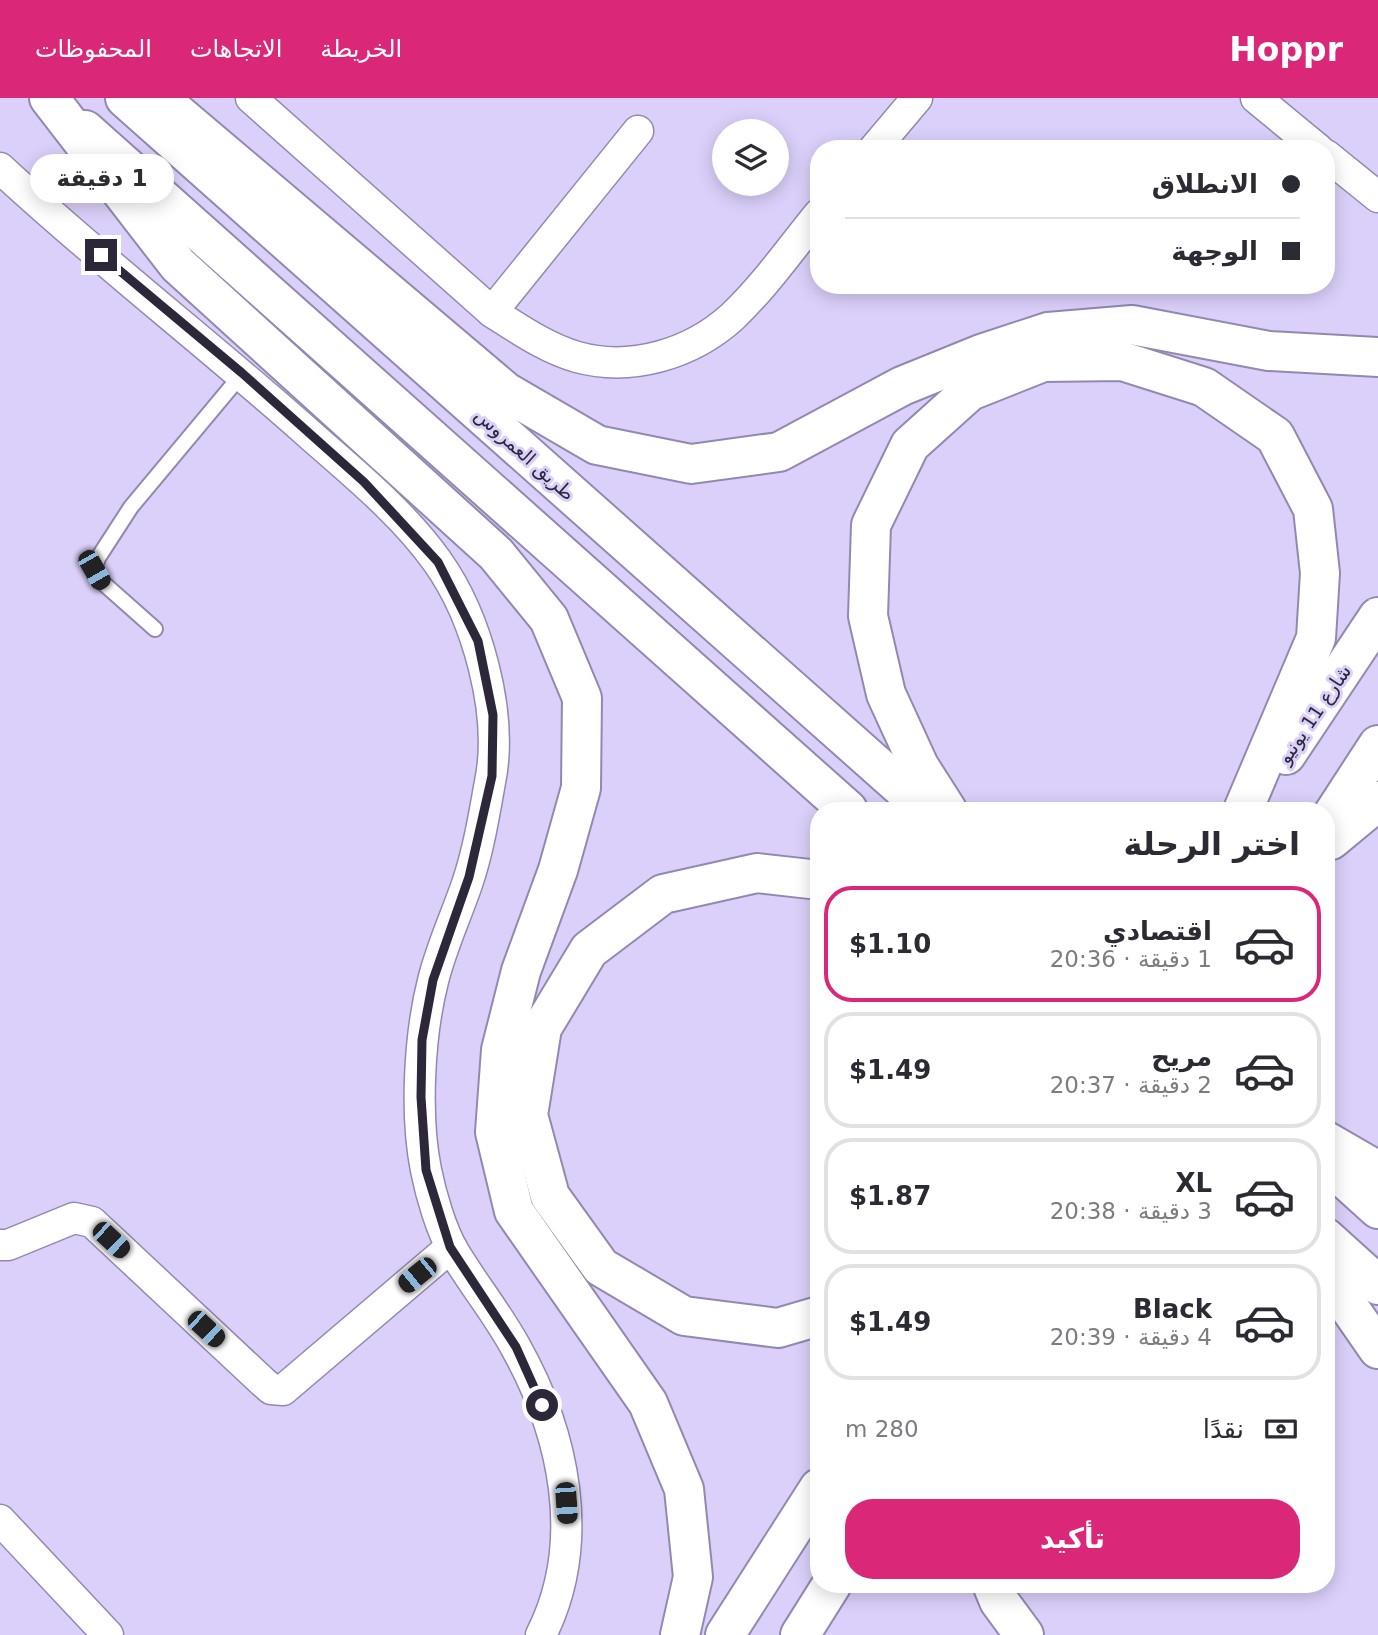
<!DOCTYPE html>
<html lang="ar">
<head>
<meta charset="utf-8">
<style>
	body { margin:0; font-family:"DejaVu Sans","Noto Sans Arabic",sans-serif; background:#f2f2f3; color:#2b2b33; direction:rtl; height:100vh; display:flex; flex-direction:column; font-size:26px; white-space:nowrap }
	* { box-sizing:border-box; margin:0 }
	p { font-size:23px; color:#7c7c81 }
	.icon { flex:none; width:38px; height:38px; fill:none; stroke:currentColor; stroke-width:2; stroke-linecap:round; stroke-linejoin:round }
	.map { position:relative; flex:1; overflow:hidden; direction:ltr }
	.sheet { position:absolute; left:810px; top:704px; width:525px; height:791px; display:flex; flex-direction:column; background:#fff; border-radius:28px; box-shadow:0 4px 18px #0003; direction:rtl }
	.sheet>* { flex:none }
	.guide { position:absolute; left:810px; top:42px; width:525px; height:154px; border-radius:28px; box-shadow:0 4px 18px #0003; direction:rtl; display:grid; align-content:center; height:154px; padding:0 35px; background:#fff }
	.fabs { position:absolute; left:712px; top:21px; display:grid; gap:14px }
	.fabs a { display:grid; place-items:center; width:77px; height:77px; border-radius:50%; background:#fff; box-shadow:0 4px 18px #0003; font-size:35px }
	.end { position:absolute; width:32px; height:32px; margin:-16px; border:9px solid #2d2839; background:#fff; box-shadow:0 0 0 4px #fff }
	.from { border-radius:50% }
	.bubble { position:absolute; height:49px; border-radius:24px; background:#fff; box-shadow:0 4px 18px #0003; font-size:23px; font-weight:700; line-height:49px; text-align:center; direction:rtl }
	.car { position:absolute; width:21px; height:42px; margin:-21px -10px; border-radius:9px; box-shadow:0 0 5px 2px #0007; background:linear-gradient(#222 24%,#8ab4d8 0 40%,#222 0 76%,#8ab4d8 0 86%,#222 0) }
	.guide b { display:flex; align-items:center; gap:24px; height:66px; font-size:26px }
	.guide b+b { border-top:2px solid #e1e1e2 }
	.guide i { width:18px; height:18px; background:#2b2b33 }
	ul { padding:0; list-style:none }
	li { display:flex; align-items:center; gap:21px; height:116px; margin:0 14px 10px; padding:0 21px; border:4px solid #e1e1e2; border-radius:28px }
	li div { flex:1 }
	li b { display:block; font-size:26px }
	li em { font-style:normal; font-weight:700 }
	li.selected { border-color:#db2777 }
	li>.icon { width:63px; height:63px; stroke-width:1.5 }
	h2 { padding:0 35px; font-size:32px; line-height:84px }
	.pay { display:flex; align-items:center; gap:18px; height:77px; padding:0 35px; font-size:26px }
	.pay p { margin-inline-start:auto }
	.cta { display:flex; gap:14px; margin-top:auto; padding:14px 35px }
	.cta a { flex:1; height:80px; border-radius:28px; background:#db2777; color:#fff; font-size:28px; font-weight:700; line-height:80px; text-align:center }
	header { display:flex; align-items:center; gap:42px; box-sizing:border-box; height:98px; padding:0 35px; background:#db2777; color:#fff }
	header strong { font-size:33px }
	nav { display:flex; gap:38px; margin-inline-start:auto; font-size:24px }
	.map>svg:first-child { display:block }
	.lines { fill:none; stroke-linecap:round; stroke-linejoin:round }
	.lane-casing { stroke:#9388b0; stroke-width:18 }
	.street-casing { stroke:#9388b0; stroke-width:33 }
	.primary-casing { stroke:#9388b0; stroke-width:42 }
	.highway-casing { stroke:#9388b0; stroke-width:42 }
	.lane { stroke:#fff; stroke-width:14 }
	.street { stroke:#fff; stroke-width:30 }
	.primary { stroke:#fff; stroke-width:38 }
	.highway { stroke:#fff; stroke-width:38 }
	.route { stroke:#2d2839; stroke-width:9 }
	.labels { text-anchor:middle; stroke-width:6; stroke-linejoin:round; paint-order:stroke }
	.street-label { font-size:19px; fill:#2d2839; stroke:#dbd0fa }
</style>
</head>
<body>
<header>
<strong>Hoppr</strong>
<nav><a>الخريطة</a><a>الاتجاهات</a><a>المحفوظات</a></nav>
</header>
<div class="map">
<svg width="1378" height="1537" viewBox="0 0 1378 1537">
	<rect width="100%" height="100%" fill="#dbd0fa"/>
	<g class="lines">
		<defs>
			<path id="lane" d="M155,531L102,484L94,472L98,460L131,409L242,276"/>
			<g id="street">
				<path d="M251,0L492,214C519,231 546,250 577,259C631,274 691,256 732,219C764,189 791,150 819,116"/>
				<path d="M1256,0L1318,51"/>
				<path d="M874,51L917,0"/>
				<path d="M1326,57L1378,99"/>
				<path d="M0,70C99,162 207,245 308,335C352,374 402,414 437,463C477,519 504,616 490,684C484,718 478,754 467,786C456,818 441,850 433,883C419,938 415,1018 426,1072C431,1097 441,1132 454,1154C473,1186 497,1215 515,1248C564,1335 588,1444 541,1537"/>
				<path d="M492,214L638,33"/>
				<path d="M0,1147H8L74,1120L92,1124L263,1284L271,1291L283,1292L451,1149"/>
				<path d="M0,1422L108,1537"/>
			</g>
			<g id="primary">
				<path d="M125,0L927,712"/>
				<path d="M85,32L848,712"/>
				<path d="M1326,1064L1378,1111"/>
				<path d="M1326,1140L1378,1187"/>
			</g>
			<g id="highway">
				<path d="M49,0L178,167L496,456L549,521L582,600L581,690L558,772L521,873L501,952L495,1034L514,1113L648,1305L684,1391L693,1479L680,1537"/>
				<path d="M159,0L506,294L597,347L691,366L779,354L902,288L981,256L1048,234L1132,227L1269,253L1378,259"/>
				<path d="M1286,657L1378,519"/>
				<path d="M947,712L919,668L886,596L868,518L871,427L910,347L970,293L1043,264L1122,263L1204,289L1275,338L1313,411L1320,475L1316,540L1243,712"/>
				<path d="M1326,727L1378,647"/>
				<path d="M1331,742L1378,703"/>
				<path d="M819,782L757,775L663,796L589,852L542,930L528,1017L550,1098L601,1169L684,1218L778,1230L819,1218"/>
				<path d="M1326,1043L1378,1073"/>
				<path d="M1326,1176L1378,1251"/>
				<path d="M992,1486L999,1503L1024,1537"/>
				<path d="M725,1537L819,1390"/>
				<path d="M800,1537L832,1486"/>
			</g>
		</defs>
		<use href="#lane" class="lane-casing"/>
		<use href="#street" class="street-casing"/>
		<use href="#primary" class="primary-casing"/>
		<use href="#highway" class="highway-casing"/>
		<use href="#lane" class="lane"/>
		<use href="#street" class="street"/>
		<use href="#primary" class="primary"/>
		<use href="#highway" class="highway"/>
	</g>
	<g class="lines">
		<path class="route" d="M101,157L242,275L364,384L438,464L478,543L493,617L492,678L469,779L433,882L422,942L421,999L426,1072L450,1149L516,1249L542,1307"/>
	</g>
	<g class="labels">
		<g class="street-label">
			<text transform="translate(525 356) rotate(42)" y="7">طريق العمروس</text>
			<text transform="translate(1314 616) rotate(-56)" y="7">شارع 11 يونيو</text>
		</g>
	</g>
</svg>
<div class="fabs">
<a><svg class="icon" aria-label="layers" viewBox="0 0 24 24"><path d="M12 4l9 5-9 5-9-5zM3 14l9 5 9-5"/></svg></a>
</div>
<i class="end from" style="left:542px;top:1307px"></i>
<i class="end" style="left:101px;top:157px"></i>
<div class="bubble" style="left:30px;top:56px;width:144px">1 دقيقة</div>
<i class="car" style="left:94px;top:472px;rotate:150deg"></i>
<i class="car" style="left:111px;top:1142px;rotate:133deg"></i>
<i class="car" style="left:417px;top:1177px;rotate:231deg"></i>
<i class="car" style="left:206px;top:1231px;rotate:133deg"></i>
<i class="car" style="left:566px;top:1405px;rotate:176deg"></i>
<div class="guide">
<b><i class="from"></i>الانطلاق</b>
<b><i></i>الوجهة</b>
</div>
<section class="sheet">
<h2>اختر الرحلة</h2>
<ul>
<li class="selected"><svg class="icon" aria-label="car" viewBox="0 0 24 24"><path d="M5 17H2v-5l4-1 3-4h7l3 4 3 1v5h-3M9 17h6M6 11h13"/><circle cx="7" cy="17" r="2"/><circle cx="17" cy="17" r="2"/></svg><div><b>اقتصادي</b><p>1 دقيقة · 20:36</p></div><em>$1.10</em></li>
<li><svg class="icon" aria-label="car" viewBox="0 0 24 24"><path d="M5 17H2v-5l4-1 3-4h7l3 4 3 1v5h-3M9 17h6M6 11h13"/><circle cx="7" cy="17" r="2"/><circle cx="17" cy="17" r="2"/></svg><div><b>مريح</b><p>2 دقيقة · 20:37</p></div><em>$1.49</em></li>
<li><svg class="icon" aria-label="car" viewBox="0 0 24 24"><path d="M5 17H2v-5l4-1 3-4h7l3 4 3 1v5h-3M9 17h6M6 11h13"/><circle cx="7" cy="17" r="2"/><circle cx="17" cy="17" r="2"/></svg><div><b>XL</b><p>3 دقيقة · 20:38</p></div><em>$1.87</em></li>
<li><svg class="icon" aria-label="car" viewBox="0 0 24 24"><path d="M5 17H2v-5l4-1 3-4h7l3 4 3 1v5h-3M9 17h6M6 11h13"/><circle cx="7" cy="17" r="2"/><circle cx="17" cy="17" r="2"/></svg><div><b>Black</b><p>4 دقيقة · 20:39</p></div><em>$1.49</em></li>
</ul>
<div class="pay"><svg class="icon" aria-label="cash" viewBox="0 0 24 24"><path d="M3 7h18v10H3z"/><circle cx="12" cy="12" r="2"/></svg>نقدًا<p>280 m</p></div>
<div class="cta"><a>تأكيد</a></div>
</section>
</div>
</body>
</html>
